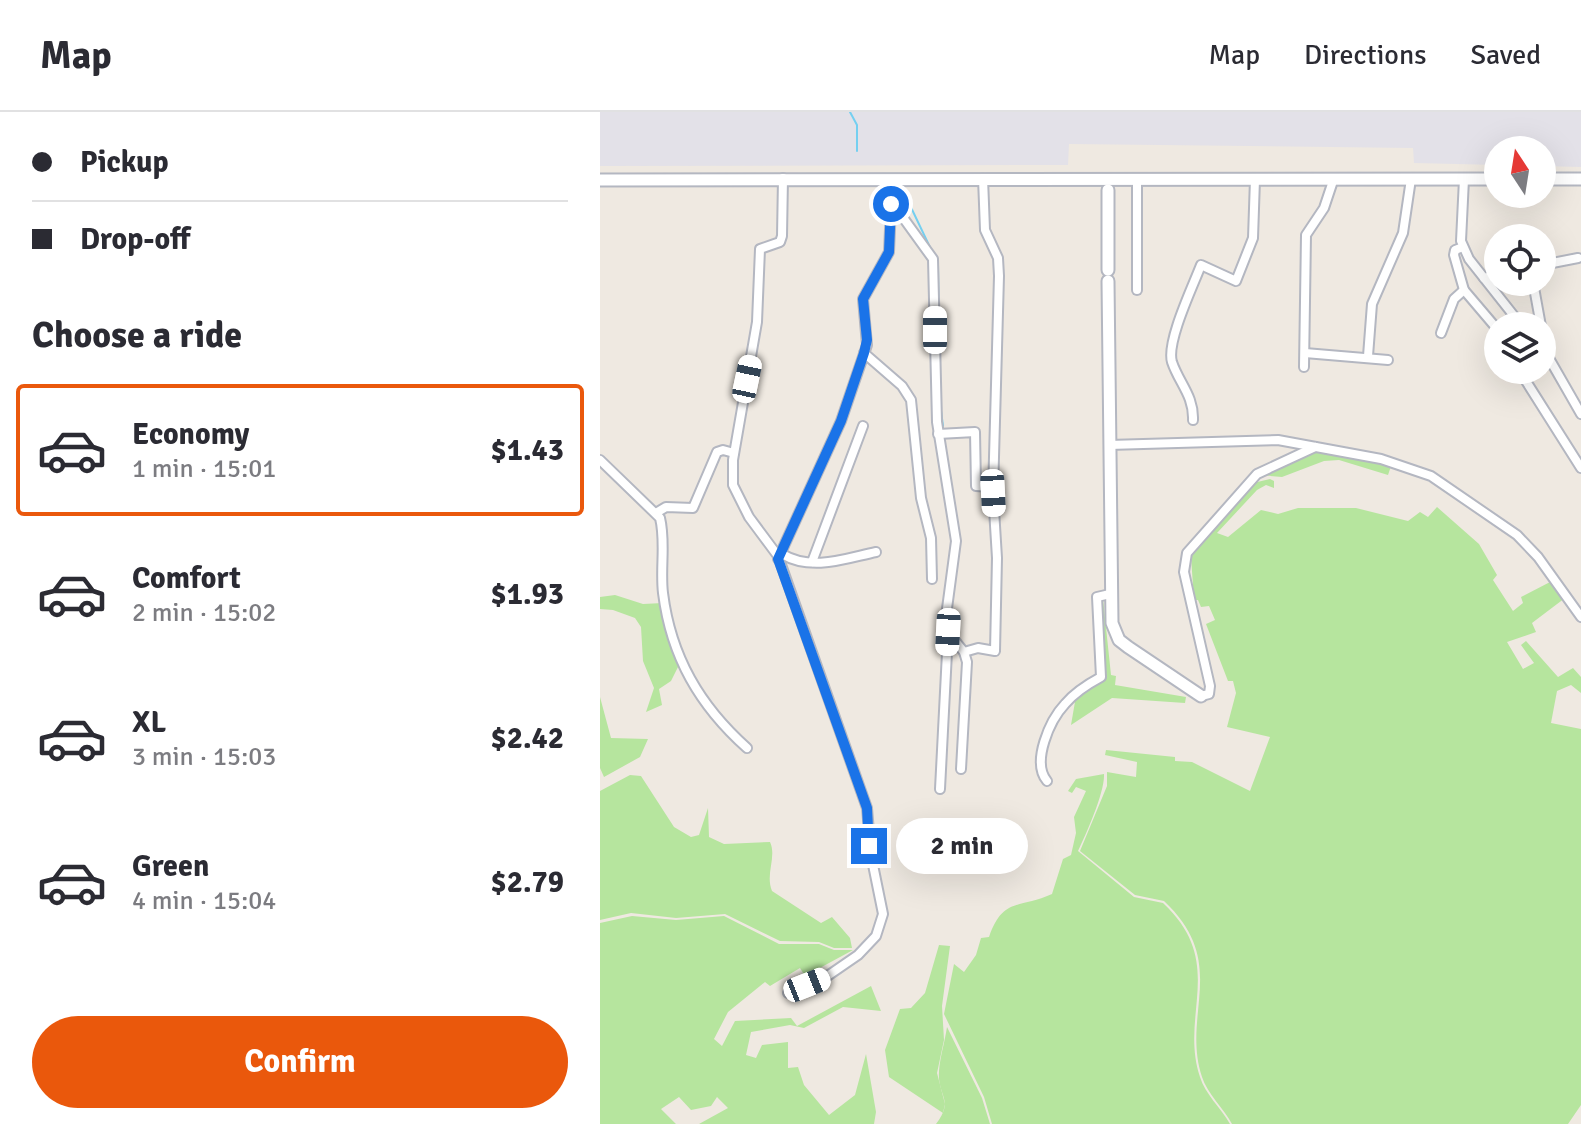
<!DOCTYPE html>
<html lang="en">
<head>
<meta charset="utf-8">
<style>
	body { margin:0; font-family:Signika,sans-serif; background:#f7f7f7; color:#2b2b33; height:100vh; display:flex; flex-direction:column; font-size:30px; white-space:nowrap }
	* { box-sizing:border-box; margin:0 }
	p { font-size:26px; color:#7c7c81 }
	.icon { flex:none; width:44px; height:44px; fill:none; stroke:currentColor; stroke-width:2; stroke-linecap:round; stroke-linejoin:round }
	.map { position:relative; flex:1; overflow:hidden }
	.panel { display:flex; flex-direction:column; background:#fff; width:600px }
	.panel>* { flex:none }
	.guide { display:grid; align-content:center; height:176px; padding:0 32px; background:#fff }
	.needle { width:52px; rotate:348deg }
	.controls { position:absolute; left:884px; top:24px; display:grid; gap:16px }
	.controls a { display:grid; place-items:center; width:72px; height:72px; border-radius:50%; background:#fff; box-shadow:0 8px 32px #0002; font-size:40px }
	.end { position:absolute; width:36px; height:36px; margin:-18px; border:10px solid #1a73e8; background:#fff; box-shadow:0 0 0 4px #fff }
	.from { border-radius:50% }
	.bubble { position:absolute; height:56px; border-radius:28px; background:#fff; box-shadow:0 8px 32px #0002; font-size:26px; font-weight:700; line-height:56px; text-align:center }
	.car { position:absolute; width:24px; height:48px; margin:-24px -12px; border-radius:10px; box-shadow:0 0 6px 2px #0007; background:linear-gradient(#fff 24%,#345 0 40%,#fff 0 76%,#345 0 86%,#fff 0) }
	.guide b { display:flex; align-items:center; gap:28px; height:76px; font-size:30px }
	.guide b+b { border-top:2px solid #e1e1e2 }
	.guide i { width:20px; height:20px; background:#2b2b33 }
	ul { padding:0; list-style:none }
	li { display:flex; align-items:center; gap:24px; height:132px; margin:0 16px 12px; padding:0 16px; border:4px solid transparent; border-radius:8px }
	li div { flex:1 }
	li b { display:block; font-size:30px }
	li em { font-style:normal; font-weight:700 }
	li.selected { border-color:#ea580c }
	li>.icon { width:72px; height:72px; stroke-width:1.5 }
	h2 { padding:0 32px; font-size:36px; line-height:96px }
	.cta { display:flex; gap:16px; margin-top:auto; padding:16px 32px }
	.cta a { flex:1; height:92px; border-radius:48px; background:#ea580c; color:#fff; font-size:32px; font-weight:700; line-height:92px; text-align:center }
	header { display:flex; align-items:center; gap:48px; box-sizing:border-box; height:112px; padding:0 40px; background:#fff; border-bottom:2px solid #e1e1e2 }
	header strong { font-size:38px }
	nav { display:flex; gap:44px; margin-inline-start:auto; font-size:28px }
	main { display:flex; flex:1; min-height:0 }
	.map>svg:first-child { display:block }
	.industrial { fill:#e3e1e8 }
	.green { fill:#b6e59e }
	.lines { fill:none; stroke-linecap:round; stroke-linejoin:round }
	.stream { stroke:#75cff0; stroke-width:2 }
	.street-casing { stroke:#b4b7c1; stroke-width:12 }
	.secondary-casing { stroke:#b4b7c1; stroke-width:15 }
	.street { stroke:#fff; stroke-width:8 }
	.secondary { stroke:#fff; stroke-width:11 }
	.route { stroke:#1a73e8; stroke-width:10 }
</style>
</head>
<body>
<header>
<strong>Map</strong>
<nav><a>Map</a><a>Directions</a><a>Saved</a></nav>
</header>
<main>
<section class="panel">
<div class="guide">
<b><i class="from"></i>Pickup</b>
<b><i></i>Drop-off</b>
</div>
<h2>Choose a ride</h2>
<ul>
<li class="selected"><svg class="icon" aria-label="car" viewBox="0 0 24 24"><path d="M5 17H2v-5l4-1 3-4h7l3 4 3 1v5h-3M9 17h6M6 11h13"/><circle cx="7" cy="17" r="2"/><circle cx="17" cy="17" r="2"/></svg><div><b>Economy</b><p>1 min · 15:01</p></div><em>$1.43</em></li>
<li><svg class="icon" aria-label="car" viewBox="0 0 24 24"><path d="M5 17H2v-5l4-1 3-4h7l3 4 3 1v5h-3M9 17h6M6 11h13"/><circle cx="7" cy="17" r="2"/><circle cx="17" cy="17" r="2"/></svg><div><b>Comfort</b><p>2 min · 15:02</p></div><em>$1.93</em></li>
<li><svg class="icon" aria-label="car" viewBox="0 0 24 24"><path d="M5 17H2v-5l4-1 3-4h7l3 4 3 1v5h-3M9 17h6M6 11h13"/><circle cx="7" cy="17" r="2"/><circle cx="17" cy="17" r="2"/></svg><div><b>XL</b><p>3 min · 15:03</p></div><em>$2.42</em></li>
<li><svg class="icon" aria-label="car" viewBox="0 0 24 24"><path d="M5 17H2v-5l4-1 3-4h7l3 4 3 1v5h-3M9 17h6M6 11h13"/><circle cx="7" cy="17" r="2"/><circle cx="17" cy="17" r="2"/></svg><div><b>Green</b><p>4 min · 15:04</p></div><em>$2.79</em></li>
</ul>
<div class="cta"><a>Confirm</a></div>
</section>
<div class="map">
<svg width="981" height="1012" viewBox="0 0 981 1012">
	<rect width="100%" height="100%" fill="#efe9e1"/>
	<path class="industrial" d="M0,0H981V55L942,54V38H898V53L814,51L813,36L469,32L468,53L0,54Z"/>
	<g class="green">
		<path d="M715,339L759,345L791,354L788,363L739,348L724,349L682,365L660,363Z"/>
		<path d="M670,367L674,369V376L666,373L657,378L617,421L628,425L661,398L678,402L698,396H756L808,409L820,400L828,405L837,395L879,432L897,463L893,468L913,499L923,491L921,485L952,469L965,486L932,511L936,520L907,530L923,557L934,551L921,533L926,529L958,565L973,556L981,565V581L971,573L957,579L951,611L981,617V993L968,1012H632C624,997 607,981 602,965C581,901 630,851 564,789L535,783L480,739L507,674V660L536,665L537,650L505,643L506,638L575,645V649L592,650L650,679L670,625L627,615L636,581L633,569H628L606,512L615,508L609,494L601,495L598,488H594L591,445L649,372Z"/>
		<path d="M15,483L43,492L63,491L79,553L71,569L59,577L62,593L46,600L54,576L43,549L41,515L35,506L13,498L0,497V485Z"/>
		<path d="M500,487H503L511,563L516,564L515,573L586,585L585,591L512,586L471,613L476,584L503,566Z"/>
		<path d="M0,585L11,626L48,627L40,645L4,665L0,656Z"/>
		<path d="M504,662C505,680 486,722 478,739L534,785L563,791C627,851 579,902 600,965C605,982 621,996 630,1012H392L384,985L344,902L354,852L364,860L376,843L381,826L389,825C403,785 419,797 452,782L463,747L471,743L476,721L474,705L486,679L476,675L472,681L468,679L476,667Z"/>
		<path d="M30,663L41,664L74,715L91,725L99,723L108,696L109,725L124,732L170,730C177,745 165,762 172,779L221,811L232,805L250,826L252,836H234L219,830L180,829L125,802L76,806L31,801L0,808V679Z"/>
		<path d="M32,804L76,808L124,804L179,832H219L234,838H253L205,864L200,856L170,874L165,870L128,900L114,927L122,934L135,909L191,906L197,914L271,874L281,899L243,895L204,916L190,913L151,920L146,943L156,946L162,933L188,930V956L198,955L204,973L229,1003L255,983L266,942L276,1000L274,1012H99L128,996L117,985L111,994L91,998L79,985L61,997L76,1012H0V811Z"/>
		<path d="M339,833L350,834L342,894L344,928L337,961L345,992L343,1001L289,965L285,938L300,897L311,896L325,881Z"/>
		<path d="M347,915L382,986L390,1012H336C355,988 337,984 339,959C340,945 345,929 347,915Z"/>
	</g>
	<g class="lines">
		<g class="stream">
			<path d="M250,0L257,13V39"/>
			<path d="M307,87L338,152L339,237"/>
			<path d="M341,299L343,314"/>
		</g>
		<defs>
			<g id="street">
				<path d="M183,66L182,124L180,130L160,137L157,210L133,348V373L149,405L178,444L267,696L271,743L283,802L276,824L258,843L226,865L188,881"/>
				<path d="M537,66V178"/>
				<path d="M864,67L861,129L869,147L922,214"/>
				<path d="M286,82L333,147L337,310L356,429L346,504L348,520L364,540L367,550L361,657"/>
				<path d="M863,135L855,138L854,143L864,178L898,218"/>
				<path d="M942,153L978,146"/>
				<path d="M884,166L898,163"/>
				<path d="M933,170L941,214"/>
				<path d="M841,221L854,187L864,178"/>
				<path d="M942,221V222"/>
				<path d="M942,234L981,302"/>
				<path d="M264,241L302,274L311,288L321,386L331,426L332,467"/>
				<path d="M705,241L788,248"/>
				<path d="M768,244L772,192L803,121L811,67"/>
				<path d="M704,255L706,123L724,96L734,66"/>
				<path d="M919,258L981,356"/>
				<path d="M593,308C594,284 579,271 572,250C566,230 593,174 601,153L636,169L653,126L655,67"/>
				<path d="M338,322L375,320L376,374L390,375L393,381"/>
				<path d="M509,333L678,328L781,347L831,364L917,423L938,445L981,505"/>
				<path d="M0,348L60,406C66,430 60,456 63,481C71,545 100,594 147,636"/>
				<path d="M56,401L66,395L93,396L117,340L123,338L134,341"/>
				<path d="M182,442C212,460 247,446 276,440"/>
				<path d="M178,447L241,309L267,233L263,187L289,140L291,94"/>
				<path d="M212,450L263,314"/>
				<path d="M364,540L378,536L395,539L397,446L393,381L399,164L398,146L385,118L383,66"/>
				<path d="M601,584L609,582L610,574L584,460L587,441L657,362L715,335"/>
				<path d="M447,669C431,650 450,608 465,592C475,580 488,572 501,565L497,485L510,482"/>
				<path d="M340,677L348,521"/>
			</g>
			<g id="secondary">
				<path d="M942,67H981"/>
				<path d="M0,68L898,67"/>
				<path d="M508,78V158"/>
				<path d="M508,169L512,511L519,528L528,535L601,584"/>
			</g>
		</defs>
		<use href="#street" class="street-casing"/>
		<use href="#secondary" class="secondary-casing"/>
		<use href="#street" class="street"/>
		<use href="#secondary" class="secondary"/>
	</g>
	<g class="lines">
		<path class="route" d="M269,734L267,696L178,447L241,309L264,241L267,228L263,187L289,140L291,92"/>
	</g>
</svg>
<div class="controls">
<a><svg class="needle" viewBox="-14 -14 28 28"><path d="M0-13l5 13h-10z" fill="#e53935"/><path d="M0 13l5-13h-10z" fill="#7c7c81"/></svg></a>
<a><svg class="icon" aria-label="locate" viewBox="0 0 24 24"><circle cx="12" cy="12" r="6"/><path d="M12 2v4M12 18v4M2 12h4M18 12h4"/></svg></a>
<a><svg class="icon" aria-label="layers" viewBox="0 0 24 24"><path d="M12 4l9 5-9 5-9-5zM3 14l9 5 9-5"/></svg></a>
</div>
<i class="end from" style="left:291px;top:92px"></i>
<i class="end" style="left:269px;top:734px"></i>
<div class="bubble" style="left:296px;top:706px;width:132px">2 min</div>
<i class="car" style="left:335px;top:218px;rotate:0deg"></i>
<i class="car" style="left:147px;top:267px;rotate:12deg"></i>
<i class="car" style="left:393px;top:381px;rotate:177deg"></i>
<i class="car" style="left:348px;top:520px;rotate:183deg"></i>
<i class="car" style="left:207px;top:873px;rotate:68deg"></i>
</div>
</main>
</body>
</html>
